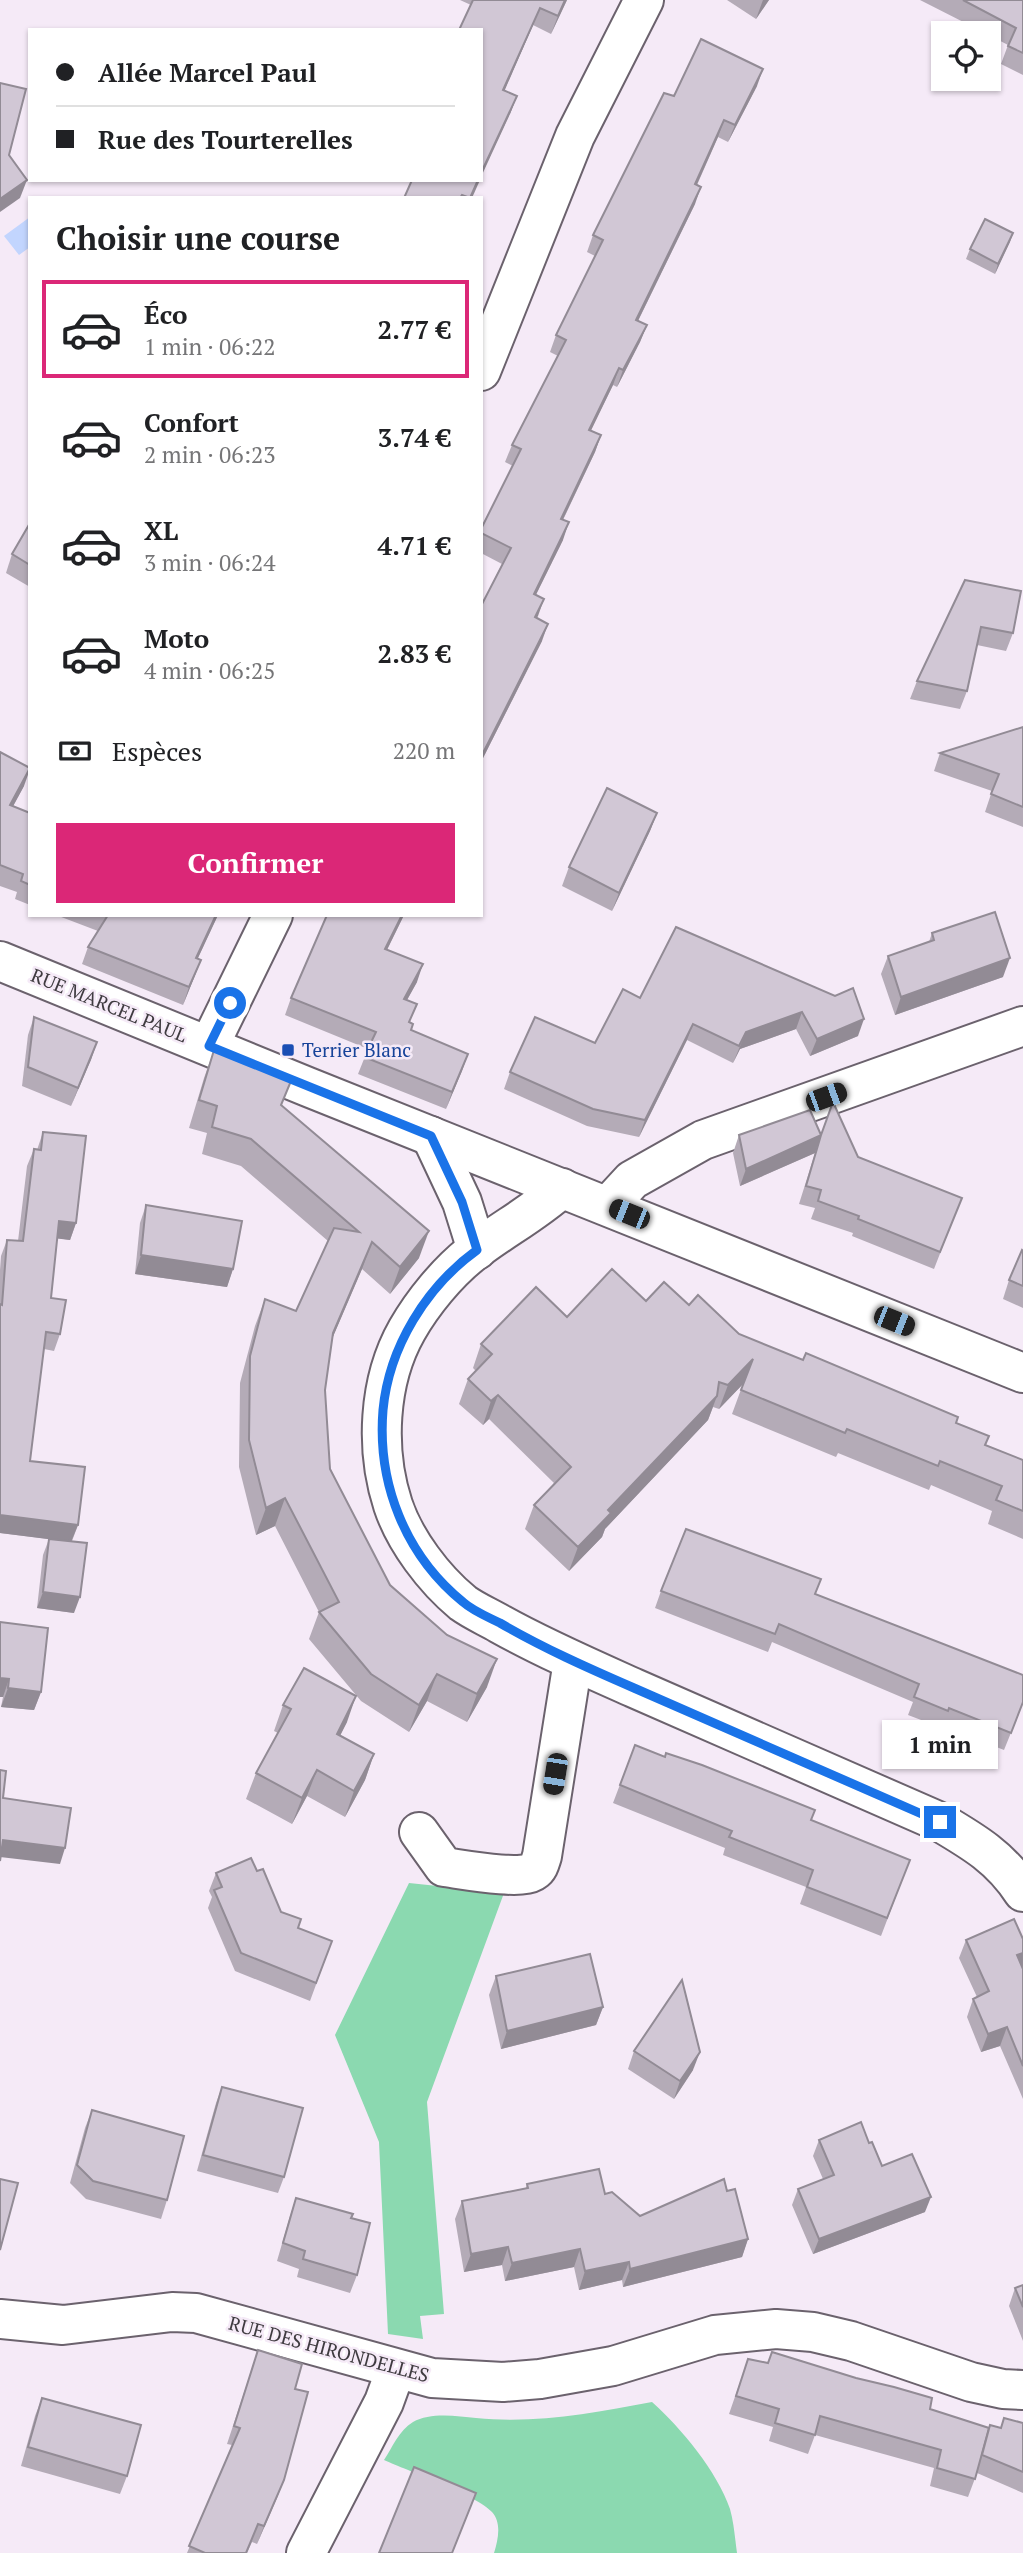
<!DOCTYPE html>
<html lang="fr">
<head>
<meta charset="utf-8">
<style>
	body { margin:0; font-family:"PT Serif",serif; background:#f6f6f6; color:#202124; height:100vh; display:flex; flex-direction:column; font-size:26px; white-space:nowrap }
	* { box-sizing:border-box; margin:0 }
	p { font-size:23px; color:#757577 }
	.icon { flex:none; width:38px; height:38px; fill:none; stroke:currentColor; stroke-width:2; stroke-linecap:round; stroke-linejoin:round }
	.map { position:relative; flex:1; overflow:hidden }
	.panel { position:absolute; left:28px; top:196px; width:455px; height:721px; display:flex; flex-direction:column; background:#fff; border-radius:0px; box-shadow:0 2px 5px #0004 }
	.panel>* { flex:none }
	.guide { position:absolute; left:28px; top:28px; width:455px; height:154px; border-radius:0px; box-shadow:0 2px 5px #0004; display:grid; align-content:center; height:154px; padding:0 28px; background:#fff }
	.fabs { position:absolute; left:931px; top:21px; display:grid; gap:14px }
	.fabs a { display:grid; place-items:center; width:70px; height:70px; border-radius:0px; background:#fff; box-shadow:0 2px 5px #0004; font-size:35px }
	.end { position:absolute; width:32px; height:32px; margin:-16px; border:9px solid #1a73e8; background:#fff; box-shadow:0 0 0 4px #fff }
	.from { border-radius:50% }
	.bubble { position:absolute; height:49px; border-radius:0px; background:#fff; box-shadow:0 2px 5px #0004; font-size:23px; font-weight:600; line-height:49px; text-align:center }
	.car { position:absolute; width:21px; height:42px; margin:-21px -10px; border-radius:9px; box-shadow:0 0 5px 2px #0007; background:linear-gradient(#222 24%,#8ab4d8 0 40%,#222 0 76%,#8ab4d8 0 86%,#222 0) }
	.guide b { display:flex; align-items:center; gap:24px; height:66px; font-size:26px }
	.guide b+b { border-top:2px solid #e0e0e0 }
	.guide i { width:18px; height:18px; background:#202124 }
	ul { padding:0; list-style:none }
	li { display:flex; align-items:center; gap:21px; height:98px; margin:0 14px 10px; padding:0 14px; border:4px solid transparent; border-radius:0px }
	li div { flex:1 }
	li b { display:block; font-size:26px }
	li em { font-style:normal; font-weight:600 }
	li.on { border-color:#db2777 }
	li>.icon { width:63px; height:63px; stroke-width:1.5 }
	h2 { padding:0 28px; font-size:32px; line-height:84px }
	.pay { display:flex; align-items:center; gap:18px; height:77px; padding:0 28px; font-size:26px }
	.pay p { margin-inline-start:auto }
	.primary-button { display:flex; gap:14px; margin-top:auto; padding:14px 28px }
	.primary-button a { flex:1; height:80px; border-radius:0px; background:#db2777; color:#fff; font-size:28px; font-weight:600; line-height:80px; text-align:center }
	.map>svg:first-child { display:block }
	.green { fill:#8bd9b0 }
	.water { fill:#c2d5fe }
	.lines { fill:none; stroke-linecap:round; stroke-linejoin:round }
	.minor-casing { stroke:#6b626d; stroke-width:42 }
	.minor { stroke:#fff; stroke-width:38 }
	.wall { fill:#b4abb7 }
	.shaded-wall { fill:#928b95 }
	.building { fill:#d1c7d5; stroke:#928b95; stroke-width:2 }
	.route { stroke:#1a73e8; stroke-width:9 }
	.transit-dot { fill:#1a4fb4; stroke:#f5eaf7; stroke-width:2.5 }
	.labels { text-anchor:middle; stroke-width:5; stroke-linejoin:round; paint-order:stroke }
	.street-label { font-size:19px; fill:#3f3b40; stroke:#f5eaf7 }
	.transit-label { font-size:19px; fill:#164399; stroke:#f5eaf7; text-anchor:start }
</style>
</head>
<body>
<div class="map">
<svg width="1023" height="2553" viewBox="0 0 1023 2553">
	<rect width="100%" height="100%" fill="#f5eaf7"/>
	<g class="green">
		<path d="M409,1883L504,1893L427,2102L444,2314L420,2316L423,2339L388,2334L379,2142L335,2035Z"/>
		<path d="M652,2402C681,2428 717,2471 730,2509C734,2523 735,2539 737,2553H494C498,2540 502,2523 492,2512C478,2496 406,2470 384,2460C392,2448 399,2430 413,2422C430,2412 457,2416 476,2418C536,2424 593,2413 652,2402Z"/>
	</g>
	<path class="water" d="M30,217V247L19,255L4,236Z"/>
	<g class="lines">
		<defs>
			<g id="minor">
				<path d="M481,371L575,136L644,0"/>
				<path d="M0,961L308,1087L1023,1373"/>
				<path d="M209,1046L273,915"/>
				<path d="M431,1136L462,1202L477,1250"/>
				<path d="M562,1188C533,1214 501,1230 472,1253C447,1273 423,1302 407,1330C378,1381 375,1450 393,1505C405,1541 434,1579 463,1603C474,1611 488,1617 500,1624C543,1648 589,1668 634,1688C736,1732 838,1777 940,1822C974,1842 1001,1858 1023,1892"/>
				<path d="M608,1206L632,1180L703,1140L1023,1026"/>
				<path d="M419,1832L444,1867C460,1869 523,1881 534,1871C539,1868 540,1862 542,1856L573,1661"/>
				<path d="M0,2319L63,2325L172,2312L196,2313L432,2378L503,2382L540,2379L613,2366L715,2335L776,2329L813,2332L851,2341L971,2382L1003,2389L1023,2390"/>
				<path d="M306,2553L384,2402L396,2369"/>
			</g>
		</defs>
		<use href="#minor" class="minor-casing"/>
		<use href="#minor" class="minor"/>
	</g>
	<g class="wall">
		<path d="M460,0H567L551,34L533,25L504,91L517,96L510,114L471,5Z"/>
		<path d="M727,0H769L756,19Z"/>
		<path d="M920,0H1023V75L1001,64L1008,45L989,35V33H985Z"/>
		<path d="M757,86L728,142L718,137L697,185L695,204L638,321L647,325L640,342L617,387L613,385L591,430L601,435L595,452L563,520V540L536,594L537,618L542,641L481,762V606L502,564L481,553V529L513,466L505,462L512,445L558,356L550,352L556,335L595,256L587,252L593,235L674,96Z"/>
		<path d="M1013,233L995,274L966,259L970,249Z"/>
		<path d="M30,523V587L6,573L12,554Z"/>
		<path d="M965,580L1013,633L1006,651L977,645L967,691L960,709L910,699L917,681Z"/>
		<path d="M1023,727V827L985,812L992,791L934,771L940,753Z"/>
		<path d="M0,752L24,786L13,806L30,813V905L15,899L17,892L0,886Z"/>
		<path d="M657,813L650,831L612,911L562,886L569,867Z"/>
		<path d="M56,915H218L198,958L201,960L183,1005L82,964L88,947L98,931Z"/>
		<path d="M327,915H404L387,950L417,982L407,1000L411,1030L468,1054L446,1109L358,1074L368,1049L285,1015L291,998Z"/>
		<path d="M676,927L858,1036L810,1056L796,1029L740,1049L733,1063L687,1040L639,1137L587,1126L504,1089L510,1072L595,1043L640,998Z"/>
		<path d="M932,933L1003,977L895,1015L881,974L888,956L929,942Z"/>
		<path d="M34,1017L97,1042L71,1106L22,1086L28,1035Z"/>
		<path d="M214,1050L282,1105L419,1258L390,1294L362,1269L332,1339L325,1390L330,1469L390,1585L487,1687L467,1722L427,1701L409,1732L361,1701L309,1639L319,1612L275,1526L256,1535L239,1467L240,1383L255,1326L265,1299L296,1311L328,1241L241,1166L202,1154L207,1133L189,1128L204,1078Z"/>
		<path d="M43,1132L76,1223L70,1240L57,1238L51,1298L60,1334L54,1351L44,1349L30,1461L78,1525L72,1541L74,1613L37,1608L43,1555L49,1539L0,1533V1270L1,1256L7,1240L18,1241L27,1166L34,1149L37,1150Z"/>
		<path d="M739,1135H821L955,1215L934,1269L852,1236L853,1233L811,1219L815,1208L799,1204L815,1153L740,1186L733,1153Z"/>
		<path d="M146,1205L233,1269L227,1287L135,1274L140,1223Z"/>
		<path d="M1023,1251V1308L1003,1299L1009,1280Z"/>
		<path d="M646,1301L689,1305L739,1334L956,1423L986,1445L1023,1460V1539L988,1524L992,1511L931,1485L929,1490L838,1453L836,1457L732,1414L743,1384L719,1409L713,1407L708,1420L605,1529L602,1537L569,1571L525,1529L534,1505L554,1483L489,1419L483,1425L459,1404L468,1379L476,1371L473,1368L481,1344L567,1317Z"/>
		<path d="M661,1591L815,1594L1023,1703L1004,1750L943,1726L942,1728L908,1715L913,1702L772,1642L768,1652L655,1608Z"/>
		<path d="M0,1622L41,1692L34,1710L1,1707L3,1697Z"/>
		<path d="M283,1705L347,1722L340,1735L374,1754L365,1780L345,1817L307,1796L292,1824L246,1799L256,1773L278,1733L274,1731Z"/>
		<path d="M635,1745L812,1820L910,1860L881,1936L800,1904L806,1887L723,1855L725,1848L613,1803Z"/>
		<path d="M257,1871L281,1912L298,1928L332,1941L310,2001L235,1971L208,1908L212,1897L209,1891L216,1873Z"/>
		<path d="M966,1940L1023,1969V2099L1000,2046L981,2052L967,2017L973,1999L977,1997L959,1958Z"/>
		<path d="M496,1976L603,2007L596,2025L501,2049L489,1995Z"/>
		<path d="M634,2051L693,2070L674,2099L628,2069Z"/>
		<path d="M222,2087L284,2177L278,2193L197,2171L216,2103Z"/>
		<path d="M92,2110L167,2200L161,2219L86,2199L70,2183L85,2128Z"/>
		<path d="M819,2140L869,2143L882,2166L925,2212L813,2254L792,2205L798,2189L823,2179L813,2156Z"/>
		<path d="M527,2184L605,2194L640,2216L727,2191L748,2239L742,2257L623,2287L622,2280L579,2290L574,2267L505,2281L502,2265L464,2272L455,2219L462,2201L526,2188Z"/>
		<path d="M296,2198L353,2214L352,2218L357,2275L350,2293L297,2277L299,2269L277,2261L290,2216Z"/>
		<path d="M1023,2285V2341L1009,2306L1015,2288Z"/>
		<path d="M258,2350L295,2389L284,2480L257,2544L252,2542L247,2553H187L232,2445L227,2444Z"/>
		<path d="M772,2352L930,2409L989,2428H1000L1023,2423V2493L977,2473L968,2497L930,2486L934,2468L815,2435L808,2454L769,2441L773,2427L729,2414L748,2359L768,2363Z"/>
		<path d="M42,2398L127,2476L120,2494L21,2466L35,2416Z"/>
	</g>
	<g class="shaded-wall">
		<path d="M565,0H567L551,34L558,16Z"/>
		<path d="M763,0H769L756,19Z"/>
		<path d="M540,8L533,25L497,108L503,90Z"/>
		<path d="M763,69L757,86L728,142L735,125Z"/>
		<path d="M517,96L510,114L481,177V173Z"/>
		<path d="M724,120L718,137L689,202L695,184Z"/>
		<path d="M27,180L20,198L0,212V199Z"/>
		<path d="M478,180H480L472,198H470Z"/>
		<path d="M701,187L695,204L630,337L636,320Z"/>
		<path d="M1013,233L1010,242L995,274L998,264Z"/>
		<path d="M647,325L640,342L617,387L623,370Z"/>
		<path d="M619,368L613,385L583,447L589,430Z"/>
		<path d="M601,435L595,452L555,536L561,519Z"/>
		<path d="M569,522L563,540L528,611L534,594Z"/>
		<path d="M544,599L538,616L528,634L535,617Z"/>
		<path d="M548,624L542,641L481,762V757Z"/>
		<path d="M30,769L24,786L4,823L10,805Z"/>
		<path d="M657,813L650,831L612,911L619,893Z"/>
		<path d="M216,915H218L190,975L196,958Z"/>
		<path d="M402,915H404L379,966L385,949Z"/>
		<path d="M1010,958L1003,977L895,1015L901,997Z"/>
		<path d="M201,960L194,978L183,1005L189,987Z"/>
		<path d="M423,964L417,982L398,1016L404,999Z"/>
		<path d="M802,1012L796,1029L740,1049L733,1063L746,1032Z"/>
		<path d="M864,1019L858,1036L810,1056L817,1039Z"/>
		<path d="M693,1024L687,1040L639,1137L645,1120Z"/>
		<path d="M97,1042L91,1060L71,1106L78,1088Z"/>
		<path d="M468,1054L462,1071L446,1109L452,1092Z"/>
		<path d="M821,1135L815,1153L740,1186L746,1169Z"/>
		<path d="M59,1221L76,1223L70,1240L53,1238Z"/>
		<path d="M429,1231L419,1258L390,1294L400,1267Z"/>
		<path d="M372,1242L362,1269L323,1360L333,1333Z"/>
		<path d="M141,1255L233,1269L227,1287L135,1274Z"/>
		<path d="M753,1359L744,1383L719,1409L728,1385Z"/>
		<path d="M498,1395L489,1419L483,1425L491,1401Z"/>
		<path d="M717,1396L708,1420L605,1529L602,1537L569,1571L578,1547L608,1510Z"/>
		<path d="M285,1498L275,1526L256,1535L266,1508Z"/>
		<path d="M0,1515L78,1525L71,1542L0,1533Z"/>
		<path d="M43,1592L80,1597L74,1613L37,1608Z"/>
		<path d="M497,1659L487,1687L467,1722L477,1694Z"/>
		<path d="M437,1674L427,1701L409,1732L419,1705Z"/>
		<path d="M0,1678L9,1679L3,1697H0Z"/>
		<path d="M8,1688L41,1692L34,1710L1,1707Z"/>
		<path d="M356,1696L347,1722L328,1760L337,1734Z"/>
		<path d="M374,1754L365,1780L345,1817L354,1791Z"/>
		<path d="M317,1770L307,1796L292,1824L302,1798Z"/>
		<path d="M3,1840L65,1848L60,1864L0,1857Z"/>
		<path d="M1023,1953V1966L1022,1970L1017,1955Z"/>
		<path d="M603,2007L596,2025L501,2049L507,2031Z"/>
		<path d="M1007,2027L1000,2046L981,2052L988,2034Z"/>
		<path d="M700,2052L693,2070L674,2099L680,2081Z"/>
		<path d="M931,2197L925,2212L813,2254L819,2239Z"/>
		<path d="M748,2239L742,2257L623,2287L630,2269Z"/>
		<path d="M508,2247L502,2265L464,2272L471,2254Z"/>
		<path d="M580,2249L574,2267L505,2281L512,2263Z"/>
		<path d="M629,2262L622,2280L579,2290L585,2271Z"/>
		<path d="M284,2480L277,2498L257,2544L264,2526Z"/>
	</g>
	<g class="building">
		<path d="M473,0H565L558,16L540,8L503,90L517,96L481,173V30H459Z"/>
		<path d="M963,0H1023V53L1008,46L1016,28Z"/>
		<path d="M701,39L763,69L735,125L724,120L695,184L701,187L636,320L647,325L623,370L619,368L589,430L601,435L561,519L569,522L534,594L544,599L535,617L548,624L481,757V606L511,548L481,533V529L521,449L512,445L566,340L556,335L603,240L593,235L664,93L674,96Z"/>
		<path d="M0,83L26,89L9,155L27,180L0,199Z"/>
		<path d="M412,180H478L470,198L462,195L460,198H404Z"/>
		<path d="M985,219L1013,233L998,264L970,249Z"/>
		<path d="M30,523V565L12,554Z"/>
		<path d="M965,580L1021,591L1013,633L981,627L967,691L917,681Z"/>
		<path d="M1023,727V807L991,794L999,774L940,753Z"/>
		<path d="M0,752L30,768L10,805L30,813V885L21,881L23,874L0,865Z"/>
		<path d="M607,788L657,813L619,893L569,867Z"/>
		<path d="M995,912L1010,958L901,997L888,956L934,940L932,933Z"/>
		<path d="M108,915H216L196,958L201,960L189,987L88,947Z"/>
		<path d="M327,915H402L385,949L423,964L404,999L417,1004L409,1022L413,1024L411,1030L468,1054L452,1092L364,1057L376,1032L291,998Z"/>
		<path d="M676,927L835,996L853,988L864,1019L817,1039L802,1012L746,1032L739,1046L693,1024L645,1120L593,1109L510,1072L535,1017L595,1043L623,989L640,998Z"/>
		<path d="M34,1017L97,1042L78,1088L28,1067Z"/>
		<path d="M214,1050L291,1081L281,1105L429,1231L400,1267L372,1242L333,1333L325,1390L330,1469L390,1585L447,1635L497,1659L477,1694L437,1674L419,1705L371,1674L319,1612L339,1602L285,1498L266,1508L249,1440L250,1356L265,1299L296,1311L334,1228L359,1232L251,1139L212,1127L217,1106L199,1100Z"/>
		<path d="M833,1102L858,1157L962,1198L940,1252L858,1219L859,1216L818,1201L821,1190L806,1186L821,1135L746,1169L739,1135L810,1110L821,1135Z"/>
		<path d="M43,1132L86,1136L76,1223L59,1221L51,1298L66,1300L60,1334L46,1332L30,1461L85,1467L78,1525L0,1515V1304L2,1305L7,1240L23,1241L34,1149L41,1150Z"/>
		<path d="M146,1205L242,1221L233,1269L141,1255Z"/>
		<path d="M1022,1250L1023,1251V1286L1009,1280Z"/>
		<path d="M612,1269L646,1301L664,1282L689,1305L698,1295L739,1334L803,1360L806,1353L958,1417L956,1423L989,1436L985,1445L1023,1460V1511L996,1500L1002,1486L940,1461L938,1466L847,1429L845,1433L741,1390L753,1359L728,1385L719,1382L717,1396L608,1510L611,1513L578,1547L534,1505L571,1467L498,1395L491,1401L468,1379L492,1354L481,1344L536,1287L567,1317Z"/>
		<path d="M686,1529L821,1579L815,1594L1023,1675V1702L1011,1733L949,1708L948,1711L914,1697L919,1684L779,1624L775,1634L661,1591Z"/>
		<path d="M49,1539L87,1543L80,1597L43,1592Z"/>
		<path d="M0,1622L48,1628L41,1692L8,1688L9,1679L0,1678Z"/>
		<path d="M304,1668L356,1696L337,1734L374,1754L354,1791L317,1770L302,1798L256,1773L291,1709L283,1705Z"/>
		<path d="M635,1745L665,1757L666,1753L702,1765L815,1810L811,1820L910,1860L887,1918L807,1887L813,1870L729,1837L732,1831L620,1785Z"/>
		<path d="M0,1770L6,1771L3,1798L71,1808L65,1848L3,1840L0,1861Z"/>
		<path d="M251,1858L257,1871L263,1869L281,1912L301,1919L298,1928L332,1941L316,1983L241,1953L214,1890L222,1887L216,1873Z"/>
		<path d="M1014,1919L1023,1939V1953L1017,1955L1023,1969V2066L1007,2027L988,2034L973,1999L989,1991L966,1940Z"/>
		<path d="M590,1954L603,2007L507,2031L496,1976Z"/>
		<path d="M682,1980L700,2052L680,2081L634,2051Z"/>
		<path d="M222,2087L303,2108L284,2177L203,2155Z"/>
		<path d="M92,2110L184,2136L167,2200L93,2181L77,2165Z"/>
		<path d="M861,2122L869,2143L872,2142L882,2166L912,2154L931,2197L819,2239L798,2189L834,2175L819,2140Z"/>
		<path d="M599,2169L605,2194L612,2192L640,2216L724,2179L727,2191L735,2189L748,2239L630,2269L629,2262L585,2271L580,2249L512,2263L508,2247L471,2254L462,2201L528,2188L527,2184Z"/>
		<path d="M0,2179L18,2183L0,2250Z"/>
		<path d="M296,2198L353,2214L351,2218L370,2223L357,2275L303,2259L305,2251L283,2243Z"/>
		<path d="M1023,2285V2307L1015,2288Z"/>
		<path d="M258,2350L302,2364L295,2389L308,2392L284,2480L264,2526L258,2524L246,2553H205L189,2546L240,2428L234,2426Z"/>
		<path d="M772,2352L856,2378L894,2387L932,2398L930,2409L989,2428L975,2479L937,2468L941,2450L820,2416L815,2435L775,2423L779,2409L736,2396L748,2359L768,2363Z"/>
		<path d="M42,2398L141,2425L127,2476L28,2447Z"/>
		<path d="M1004,2418L1023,2423V2472L982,2455L990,2425L1001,2428Z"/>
		<path d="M414,2467L476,2493L452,2553H379Z"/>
	</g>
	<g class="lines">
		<path class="route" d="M230,1003L209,1046L431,1136L462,1202L477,1250C426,1287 389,1347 383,1410C377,1483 405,1555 463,1602C473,1611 488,1617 500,1623C543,1648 588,1668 634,1688C736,1732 838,1777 940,1822"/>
	</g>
	<rect class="transit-dot" x="281" y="1043" width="14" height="14" rx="3.5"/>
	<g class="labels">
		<g class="street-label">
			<text transform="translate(109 1005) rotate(22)" y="7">RUE MARCEL PAUL</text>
			<text transform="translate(329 2349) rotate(15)" y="7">RUE DES HIRONDELLES</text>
		</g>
		<g class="transit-label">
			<text x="302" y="1057">Terrier Blanc</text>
		</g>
	</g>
</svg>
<div class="fabs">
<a><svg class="icon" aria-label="locate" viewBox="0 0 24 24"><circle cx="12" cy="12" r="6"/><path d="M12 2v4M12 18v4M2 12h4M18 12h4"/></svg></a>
</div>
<i class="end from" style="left:230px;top:1003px"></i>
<i class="end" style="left:940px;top:1822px"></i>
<div class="bubble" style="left:882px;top:1720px;width:116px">1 min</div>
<i class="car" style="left:826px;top:1097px;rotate:70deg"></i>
<i class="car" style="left:629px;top:1214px;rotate:292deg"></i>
<i class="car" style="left:894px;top:1321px;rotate:112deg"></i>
<i class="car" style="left:555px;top:1774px;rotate:189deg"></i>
<div class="guide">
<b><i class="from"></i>Allée Marcel Paul</b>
<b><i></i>Rue des Tourterelles</b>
</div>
<section class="panel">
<h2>Choisir une course</h2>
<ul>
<li class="on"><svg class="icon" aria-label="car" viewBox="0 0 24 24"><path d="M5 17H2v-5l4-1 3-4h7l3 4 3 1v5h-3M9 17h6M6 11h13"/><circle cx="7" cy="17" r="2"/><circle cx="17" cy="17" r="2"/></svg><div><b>Éco</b><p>1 min · 06:22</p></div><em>2.77 €</em></li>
<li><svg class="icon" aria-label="car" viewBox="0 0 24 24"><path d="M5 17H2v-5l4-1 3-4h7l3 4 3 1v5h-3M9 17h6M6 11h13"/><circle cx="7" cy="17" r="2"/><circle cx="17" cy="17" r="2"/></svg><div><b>Confort</b><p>2 min · 06:23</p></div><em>3.74 €</em></li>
<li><svg class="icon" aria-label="car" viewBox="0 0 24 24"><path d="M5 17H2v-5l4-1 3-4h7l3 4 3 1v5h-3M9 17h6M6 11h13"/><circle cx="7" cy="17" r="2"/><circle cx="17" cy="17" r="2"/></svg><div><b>XL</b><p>3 min · 06:24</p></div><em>4.71 €</em></li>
<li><svg class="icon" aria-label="car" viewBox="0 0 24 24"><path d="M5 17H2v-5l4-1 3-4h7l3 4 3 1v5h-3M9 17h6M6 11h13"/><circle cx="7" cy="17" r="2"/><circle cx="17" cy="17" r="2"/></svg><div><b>Moto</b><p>4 min · 06:25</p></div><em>2.83 €</em></li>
</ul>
<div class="pay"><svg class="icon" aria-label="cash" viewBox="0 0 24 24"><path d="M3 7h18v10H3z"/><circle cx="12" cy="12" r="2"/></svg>Espèces<p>220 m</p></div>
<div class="primary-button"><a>Confirmer</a></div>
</section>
</div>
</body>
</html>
